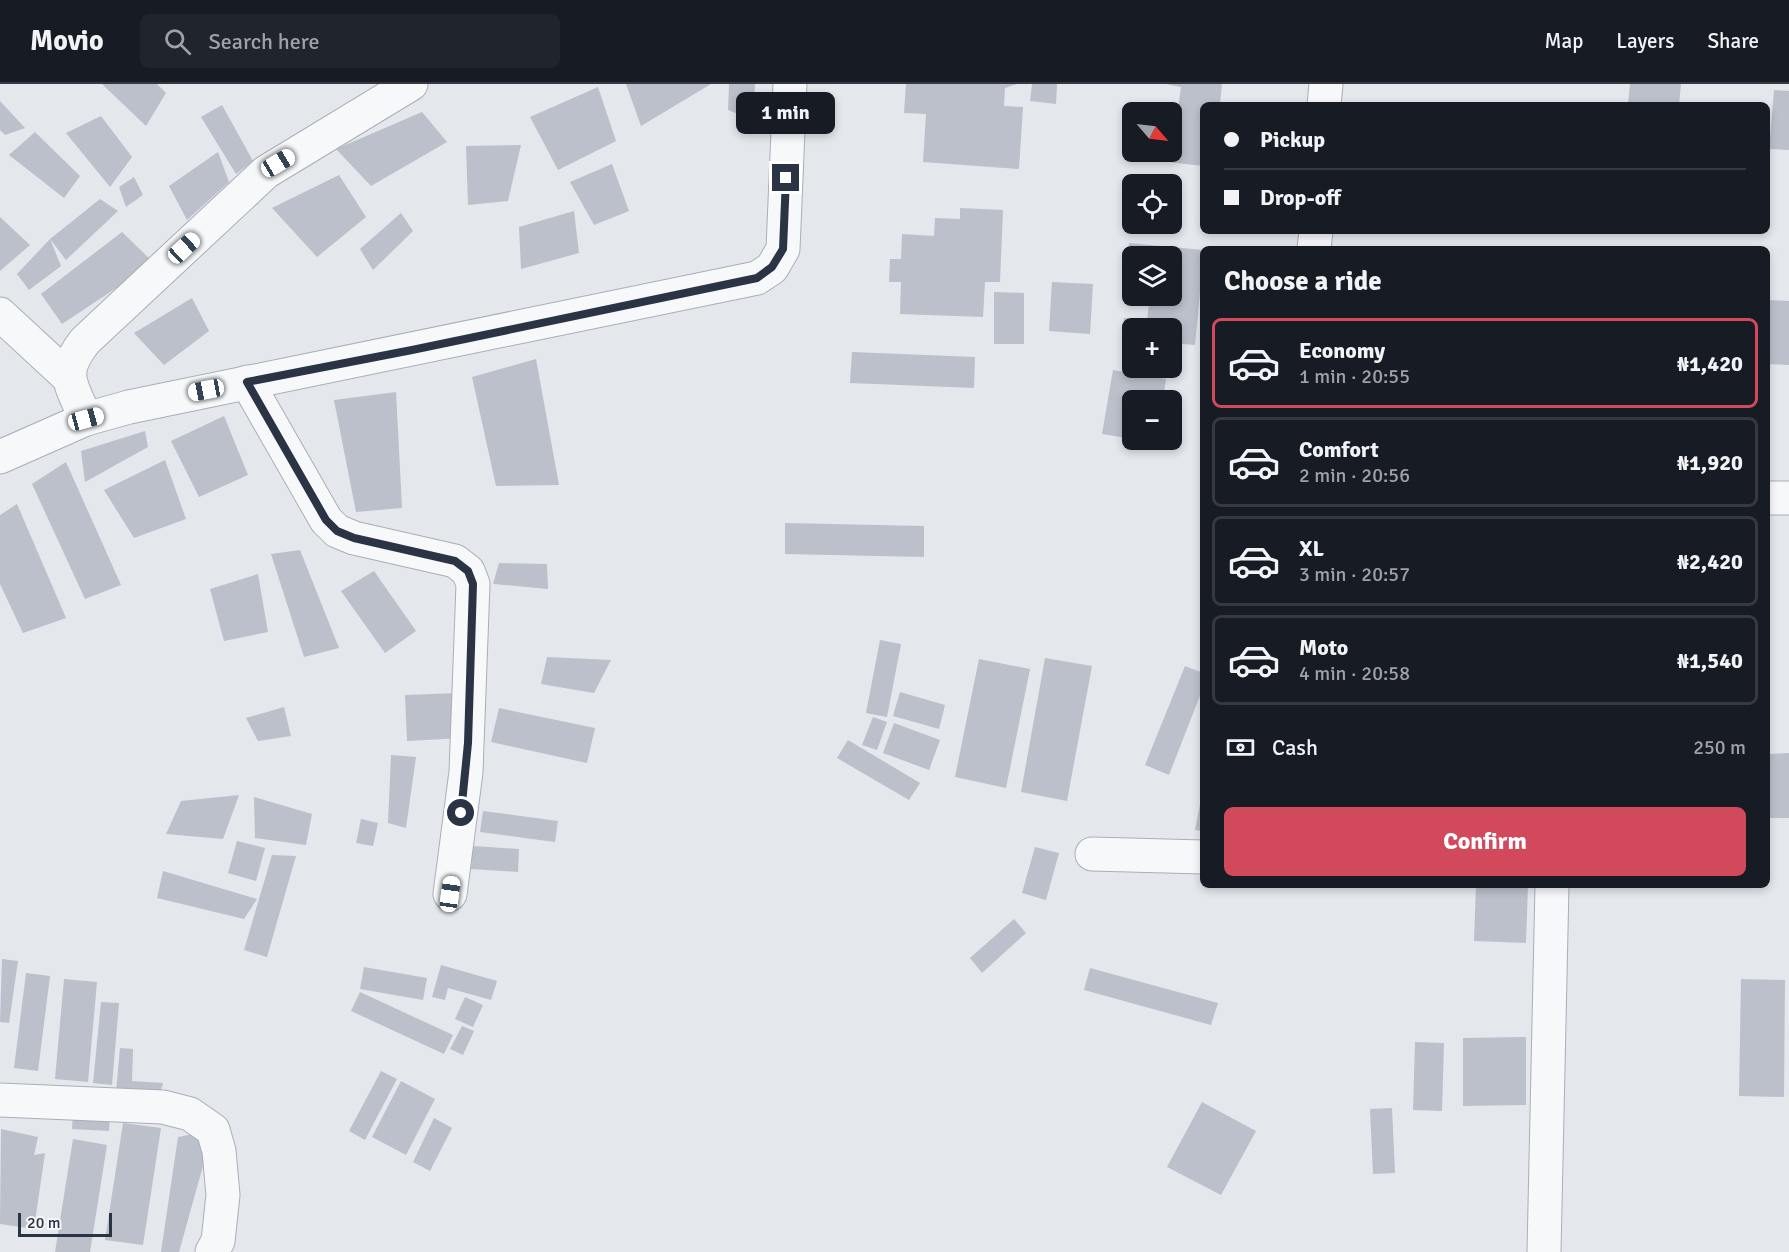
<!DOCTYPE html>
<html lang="en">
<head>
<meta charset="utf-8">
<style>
	body { margin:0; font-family:Signika,sans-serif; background:#20242c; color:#f1f3f6; height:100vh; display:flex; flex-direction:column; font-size:22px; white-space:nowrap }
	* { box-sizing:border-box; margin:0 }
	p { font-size:20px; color:#9ea1a6 }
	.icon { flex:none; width:33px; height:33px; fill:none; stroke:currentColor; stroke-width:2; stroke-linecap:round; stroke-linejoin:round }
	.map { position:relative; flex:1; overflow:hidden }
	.details { position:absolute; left:1200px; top:162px; width:570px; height:642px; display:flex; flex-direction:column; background:#171b24; border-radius:9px; box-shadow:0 3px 9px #0003 }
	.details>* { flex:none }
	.guide { position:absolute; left:1200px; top:18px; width:570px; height:132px; border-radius:9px; box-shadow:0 3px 9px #0003; display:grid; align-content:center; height:132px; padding:0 24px; background:#171b24 }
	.needle { width:39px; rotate:118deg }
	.controls { position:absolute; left:1122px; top:18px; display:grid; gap:12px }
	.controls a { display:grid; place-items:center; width:60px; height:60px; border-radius:9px; background:#171b24; box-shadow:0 3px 9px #0003; font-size:30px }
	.scale { position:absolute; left:18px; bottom:15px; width:94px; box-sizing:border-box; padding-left:6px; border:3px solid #2b3445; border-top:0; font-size:16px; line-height:21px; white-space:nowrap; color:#2b3445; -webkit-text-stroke:4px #f4f6f9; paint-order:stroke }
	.end { position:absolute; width:27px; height:27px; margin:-14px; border:8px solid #2b3445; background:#fff; box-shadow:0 0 0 3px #fff }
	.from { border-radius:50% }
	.bubble { position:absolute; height:42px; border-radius:9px; background:#171b24; box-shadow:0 3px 9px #0003; font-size:20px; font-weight:700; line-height:42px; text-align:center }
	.car { position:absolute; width:18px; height:36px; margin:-18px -9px; border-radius:8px; box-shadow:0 0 4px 2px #0007; background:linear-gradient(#fff 24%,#345 0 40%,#fff 0 76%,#345 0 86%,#fff 0) }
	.guide b { display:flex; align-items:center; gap:21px; height:57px; font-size:22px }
	.guide b+b { border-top:2px solid #363941 }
	.guide i { width:15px; height:15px; background:#f1f3f6 }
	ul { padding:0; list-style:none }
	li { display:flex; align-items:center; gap:18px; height:90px; margin:0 12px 9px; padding:0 12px; border:3px solid #363941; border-radius:9px }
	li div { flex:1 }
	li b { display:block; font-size:22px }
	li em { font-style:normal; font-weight:700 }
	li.selected { border-color:#d1495b }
	li>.icon { width:54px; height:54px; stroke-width:1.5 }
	h2 { padding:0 24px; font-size:27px; line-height:72px }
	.pay { display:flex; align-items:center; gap:15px; height:66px; padding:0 24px; font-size:22px }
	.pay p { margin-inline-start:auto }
	.action { display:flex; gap:12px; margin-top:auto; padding:12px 24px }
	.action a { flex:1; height:69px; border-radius:9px; background:#d1495b; color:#fff; font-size:24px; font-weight:700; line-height:69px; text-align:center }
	header { display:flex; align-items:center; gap:36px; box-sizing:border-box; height:84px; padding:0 30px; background:#171b24; border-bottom:2px solid #363941 }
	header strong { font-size:28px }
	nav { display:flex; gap:33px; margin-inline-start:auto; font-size:21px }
	.search { width:420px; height:54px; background:#20242c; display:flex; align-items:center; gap:15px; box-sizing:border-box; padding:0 21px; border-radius:9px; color:#9ea1a6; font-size:22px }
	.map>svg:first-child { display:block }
	.building { fill:#bbc0ca }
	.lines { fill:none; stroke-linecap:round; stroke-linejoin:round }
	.street-casing { stroke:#a9aeb7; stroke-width:35 }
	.street { stroke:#f7f8fa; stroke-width:33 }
	.route { stroke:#2b3445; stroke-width:8 }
</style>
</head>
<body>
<header>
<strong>Movio</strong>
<div class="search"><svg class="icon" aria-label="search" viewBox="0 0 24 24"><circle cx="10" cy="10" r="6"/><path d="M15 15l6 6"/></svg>Search here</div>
<nav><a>Map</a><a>Layers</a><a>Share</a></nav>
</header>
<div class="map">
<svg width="1789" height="1168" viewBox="0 0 1789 1168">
	<rect width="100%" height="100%" fill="#e4e7ec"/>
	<g class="building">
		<path d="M102,0H157L166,9L146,42Z"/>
		<path d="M626,0H711L641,42Z"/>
		<path d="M729,0H755L753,36L728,26Z"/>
		<path d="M906,0H1017L1005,4L1004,22L1023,23L1019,85L923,78L926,30L904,29Z"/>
		<path d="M1032,0H1057L1056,20L1030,17Z"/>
		<path d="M1166,0H1222L1220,21H1203V82L1143,75L1144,68H1172V54L1174,55L1181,3Z"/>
		<path d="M1630,0H1681L1679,21H1628Z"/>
		<path d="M598,3L616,57L558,86L530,33Z"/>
		<path d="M1774,6L1789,7V66L1769,65Z"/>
		<path d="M0,17L25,44L5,51L0,46Z"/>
		<path d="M222,21L253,77L236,90L201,33Z"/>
		<path d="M422,28L447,58L371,102L336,65Z"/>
		<path d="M101,32L132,73L110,103L66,49Z"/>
		<path d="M35,48L80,92L64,114L9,71Z"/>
		<path d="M521,61L508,117L468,121L466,62Z"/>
		<path d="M218,68L229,98L187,136L169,102Z"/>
		<path d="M612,80L629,127L594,141L570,98Z"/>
		<path d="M339,91L366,133L317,173L272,124Z"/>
		<path d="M134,93L143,111L126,123L119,103Z"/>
		<path d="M100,115L118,127L66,176L50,155Z"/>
		<path d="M960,124L1003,126L1000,198H985L983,233L900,230L901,198H889L890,175H901L902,150L934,152L935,134L960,135Z"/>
		<path d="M574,127L579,169L521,185L519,143Z"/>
		<path d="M401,129L413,147L373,186L360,165Z"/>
		<path d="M0,133L30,161L0,187Z"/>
		<path d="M122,148L154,179L62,240L41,210Z"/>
		<path d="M50,155L61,182L29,206L17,190Z"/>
		<path d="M1129,159L1203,166V198H1201L1195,261L1172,259V244H1132V256L1122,255L1124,234L1147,236L1150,212H1172V172H1132V193L1126,192Z"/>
		<path d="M1052,198L1093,200L1090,250L1049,247Z"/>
		<path d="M994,208L1024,209V260H994Z"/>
		<path d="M192,214L209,247L164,281L134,249Z"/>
		<path d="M1767,216L1789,217V281L1767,280Z"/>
		<path d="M852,268L975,273L974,304L850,299Z"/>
		<path d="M536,275L559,401L496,402L472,293Z"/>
		<path d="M1113,286L1166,295L1163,316H1132V355L1102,350Z"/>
		<path d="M396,308L402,424L356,428L334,316Z"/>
		<path d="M224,332L248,391L199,413L171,357Z"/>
		<path d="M145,347L148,363L85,398L81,367Z"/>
		<path d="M165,376L186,435L134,454L104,406Z"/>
		<path d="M66,378L121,501L85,515L32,400Z"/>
		<path d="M17,420L66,534L23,549L0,500V431Z"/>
		<path d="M785,439L924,442V473L785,470Z"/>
		<path d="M300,466L339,564L304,573L271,470Z"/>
		<path d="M499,479L547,480L548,505L493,500Z"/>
		<path d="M374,487L416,547L385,569L341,507Z"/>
		<path d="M258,490L268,548L224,557L210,505Z"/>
		<path d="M880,556L901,560L887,633L866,629Z"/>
		<path d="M547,573L611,576L594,609L541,600Z"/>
		<path d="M1045,574L1092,582L1067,717L1021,708Z"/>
		<path d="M979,575L1030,585L1006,704L955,693Z"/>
		<path d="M1185,582L1203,589V604L1169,691L1145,681Z"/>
		<path d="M900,608L945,621L939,645L893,632Z"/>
		<path d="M459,609L462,654L407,657L405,611Z"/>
		<path d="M284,623L291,652L258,657L246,634Z"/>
		<path d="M499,624L595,644L587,679L491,658Z"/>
		<path d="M873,633L887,638L877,666L862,661Z"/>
		<path d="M894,639L940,656L929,686L883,669Z"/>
		<path d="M848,656L920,699L909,716L837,674Z"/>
		<path d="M1789,669V734H1767V670Z"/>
		<path d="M391,671L416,673L406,744L388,739Z"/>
		<path d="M1202,710H1203V747L1195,746Z"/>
		<path d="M239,711L223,755L166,750L181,717Z"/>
		<path d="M254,713L312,730L306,761L255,754Z"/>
		<path d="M483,727L558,737L555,758L480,748Z"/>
		<path d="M361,735L378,739L373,762L356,759Z"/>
		<path d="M237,757L265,764L256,797L228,789Z"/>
		<path d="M473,762L519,765L518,788L471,785Z"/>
		<path d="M1035,763L1059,769L1046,816L1022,809Z"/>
		<path d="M272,771L296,772L267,873L244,866Z"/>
		<path d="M163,787L257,815L244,835L157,814Z"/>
		<path d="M1476,801H1528L1526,859L1474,857Z"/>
		<path d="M1014,835L1026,849L982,889L970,874Z"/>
		<path d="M2,875L18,877L9,939L0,938Z"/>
		<path d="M441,881L497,897L491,916L448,904L445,916L432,913Z"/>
		<path d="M364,883L427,894L423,916L360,905Z"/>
		<path d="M1090,884L1218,919L1211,941L1084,906Z"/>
		<path d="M26,889L50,892L38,987L14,984Z"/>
		<path d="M64,895L97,898L88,998L55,995Z"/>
		<path d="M1741,895L1785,896L1784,1013L1739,1012Z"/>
		<path d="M360,908L453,951L444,970L351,927Z"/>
		<path d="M465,913L483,921L473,943L455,935Z"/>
		<path d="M101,918L119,919L112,1001L93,999Z"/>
		<path d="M462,942L474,947L463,971L450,965Z"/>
		<path d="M1526,953V1021L1463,1022V954Z"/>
		<path d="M1415,958L1444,959L1442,1027L1413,1026Z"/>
		<path d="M120,964L133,965L132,997L163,999L159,1013L116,1008Z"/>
		<path d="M381,987L397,995L365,1056L349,1047Z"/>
		<path d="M401,997L435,1015L406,1071L372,1053Z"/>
		<path d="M1202,1018L1256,1047L1221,1111L1167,1083Z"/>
		<path d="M1392,1024L1395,1089L1373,1090L1370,1025Z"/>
		<path d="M73,1030L110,1032L109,1047L72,1045Z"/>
		<path d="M434,1034L452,1044L430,1087L413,1078Z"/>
		<path d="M123,1039L161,1044L143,1161L105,1156Z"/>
		<path d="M1,1045L38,1053L34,1071L45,1069L34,1145L0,1140Z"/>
		<path d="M213,1046L179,1168H161L178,1053Z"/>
		<path d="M73,1055L107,1061L90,1168H55Z"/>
	</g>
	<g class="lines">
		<defs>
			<g id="street">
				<path d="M1324,21L1326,0"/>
				<path d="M1314,165L1316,147"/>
				<path d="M0,230L68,293"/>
				<path d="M247,298L326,436L337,447L354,454L455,477L468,487L473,500L466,688L450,810"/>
				<path d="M86,335C71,300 59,290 85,257L266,88L411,0"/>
				<path d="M0,373L86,335L129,323L757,194L772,184L783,165L790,0"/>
				<path d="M1767,414H1789"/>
				<path d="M1092,770L1203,773"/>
				<path d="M0,1016L163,1023L190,1030L213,1046L219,1067L223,1111L218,1157L212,1168"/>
				<path d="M1544,1168L1552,801"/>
			</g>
		</defs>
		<use href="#street" class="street-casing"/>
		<use href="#street" class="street"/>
	</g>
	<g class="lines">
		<path class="route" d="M461,729L468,659L473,500L468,487L455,477L354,454L337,447L326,436L247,298L412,266L757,194L772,183L783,165L786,94"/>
	</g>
</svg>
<div class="controls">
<a><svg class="needle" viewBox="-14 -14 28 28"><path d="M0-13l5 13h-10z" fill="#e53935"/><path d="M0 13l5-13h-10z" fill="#9ea1a6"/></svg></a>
<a><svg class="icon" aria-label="locate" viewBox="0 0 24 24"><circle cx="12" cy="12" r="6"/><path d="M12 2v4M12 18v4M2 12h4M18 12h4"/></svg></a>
<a><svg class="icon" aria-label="layers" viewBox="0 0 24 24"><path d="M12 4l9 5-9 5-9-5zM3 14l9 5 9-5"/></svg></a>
<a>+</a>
<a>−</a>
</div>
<div class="scale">20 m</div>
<i class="end from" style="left:461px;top:729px"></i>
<i class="end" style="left:786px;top:94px"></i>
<div class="bubble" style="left:736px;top:8px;width:99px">1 min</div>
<i class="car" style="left:278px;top:79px;rotate:59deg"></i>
<i class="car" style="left:184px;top:164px;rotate:47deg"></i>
<i class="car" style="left:206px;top:306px;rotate:259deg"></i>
<i class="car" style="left:86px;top:335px;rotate:75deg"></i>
<i class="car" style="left:450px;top:810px;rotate:8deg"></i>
<div class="guide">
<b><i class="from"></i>Pickup</b>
<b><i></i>Drop-off</b>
</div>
<section class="details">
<h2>Choose a ride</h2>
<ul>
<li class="selected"><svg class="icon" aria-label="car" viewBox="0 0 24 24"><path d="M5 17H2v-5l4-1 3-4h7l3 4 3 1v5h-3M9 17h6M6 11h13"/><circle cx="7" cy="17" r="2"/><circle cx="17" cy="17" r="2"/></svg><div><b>Economy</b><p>1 min · 20:55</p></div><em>₦1,420</em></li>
<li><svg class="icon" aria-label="car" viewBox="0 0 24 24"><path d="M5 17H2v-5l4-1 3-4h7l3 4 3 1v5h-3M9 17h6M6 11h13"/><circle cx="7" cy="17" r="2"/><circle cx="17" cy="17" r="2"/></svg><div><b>Comfort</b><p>2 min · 20:56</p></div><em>₦1,920</em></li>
<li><svg class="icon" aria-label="car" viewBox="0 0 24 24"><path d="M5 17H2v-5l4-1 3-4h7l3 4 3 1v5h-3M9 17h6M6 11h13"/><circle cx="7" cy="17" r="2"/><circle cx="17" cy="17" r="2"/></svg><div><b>XL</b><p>3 min · 20:57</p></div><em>₦2,420</em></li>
<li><svg class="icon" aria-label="car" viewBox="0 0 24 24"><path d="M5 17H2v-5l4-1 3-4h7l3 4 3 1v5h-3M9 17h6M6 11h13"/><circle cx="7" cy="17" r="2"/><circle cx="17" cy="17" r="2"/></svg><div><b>Moto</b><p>4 min · 20:58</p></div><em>₦1,540</em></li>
</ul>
<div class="pay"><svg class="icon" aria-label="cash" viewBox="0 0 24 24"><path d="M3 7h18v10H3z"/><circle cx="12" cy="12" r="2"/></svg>Cash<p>250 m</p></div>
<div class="action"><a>Confirm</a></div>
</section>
</div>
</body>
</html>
